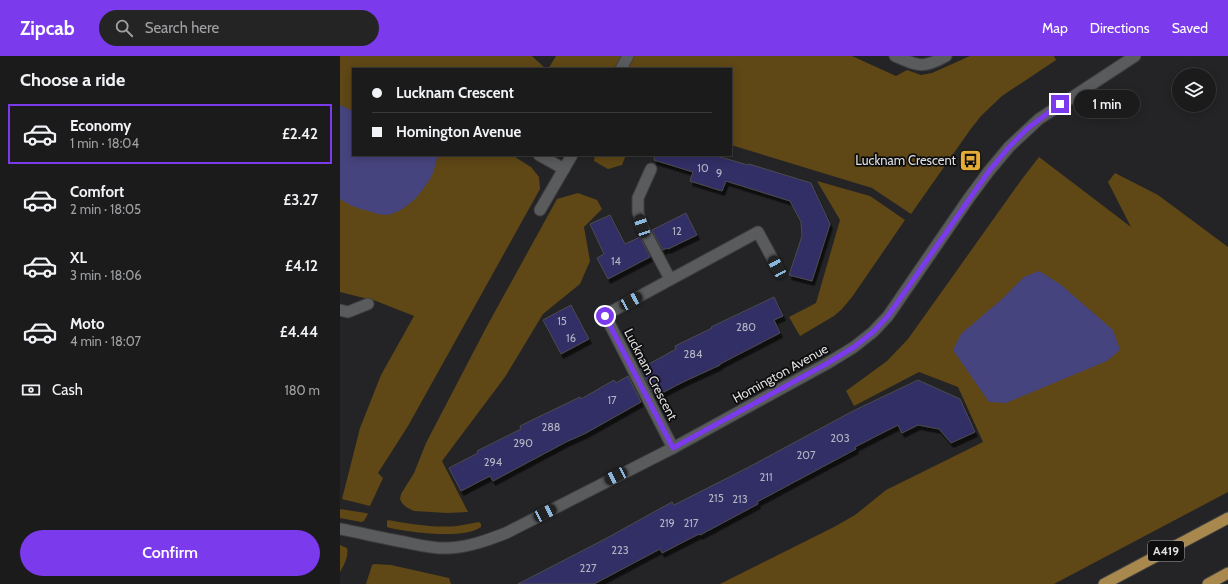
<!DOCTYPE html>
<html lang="en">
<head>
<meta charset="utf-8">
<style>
	body { margin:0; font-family:Cabin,sans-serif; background:#242425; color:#f1f3f6; height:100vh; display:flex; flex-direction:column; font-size:15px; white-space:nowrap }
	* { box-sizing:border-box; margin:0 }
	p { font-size:13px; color:#a0a1a3 }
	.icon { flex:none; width:22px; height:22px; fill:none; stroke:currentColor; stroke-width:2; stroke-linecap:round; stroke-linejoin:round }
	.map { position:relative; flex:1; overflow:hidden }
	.details { display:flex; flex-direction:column; background:#1b1b1c; width:340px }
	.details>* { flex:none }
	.hud { position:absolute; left:12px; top:12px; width:380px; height:88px; border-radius:0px; box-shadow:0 2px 10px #0003,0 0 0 1px #39393b; display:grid; align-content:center; height:88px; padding:0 20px; background:#1b1b1c }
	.buttons { position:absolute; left:832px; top:12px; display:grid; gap:8px }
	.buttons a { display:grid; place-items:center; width:44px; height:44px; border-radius:50%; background:#1b1b1c; box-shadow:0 2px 10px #0003,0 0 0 1px #39393b; font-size:20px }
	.end { position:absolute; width:18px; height:18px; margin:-9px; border:5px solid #7c3aed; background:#fff; box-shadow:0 0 0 2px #fff }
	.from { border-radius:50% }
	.bubble { position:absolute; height:28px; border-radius:14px; background:#1b1b1c; box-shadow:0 2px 10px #0003,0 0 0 1px #39393b; font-size:13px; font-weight:600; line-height:28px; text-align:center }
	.car { position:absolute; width:12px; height:24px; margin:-12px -6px; border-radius:5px; box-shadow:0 0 3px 1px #0007; background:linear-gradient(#222 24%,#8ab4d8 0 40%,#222 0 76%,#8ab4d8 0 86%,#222 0) }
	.hud b { display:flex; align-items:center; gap:14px; height:38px; font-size:15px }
	.hud b+b { border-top:1px solid #39393b }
	.hud i { width:10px; height:10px; background:#f1f3f6 }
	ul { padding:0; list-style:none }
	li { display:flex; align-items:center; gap:12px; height:60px; margin:0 8px 6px; padding:0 12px; border:2px solid transparent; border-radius:0px }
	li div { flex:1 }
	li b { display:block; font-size:15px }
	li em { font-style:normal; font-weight:600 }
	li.current { border-color:#7c3aed }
	li>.icon { width:36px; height:36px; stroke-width:1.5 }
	h2 { padding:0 20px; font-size:18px; line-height:48px }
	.pay { display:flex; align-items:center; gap:10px; height:44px; padding:0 20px; font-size:15px }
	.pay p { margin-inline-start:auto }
	.action { display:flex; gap:8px; margin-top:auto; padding:8px 20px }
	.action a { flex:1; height:46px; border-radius:24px; background:#7c3aed; color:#fff; font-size:16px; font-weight:600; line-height:46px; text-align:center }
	header { display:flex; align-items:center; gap:24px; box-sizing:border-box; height:56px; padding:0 20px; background:#7c3aed; color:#fff }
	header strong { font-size:19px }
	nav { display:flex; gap:22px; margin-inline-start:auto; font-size:14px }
	.search { width:280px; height:36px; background:#242425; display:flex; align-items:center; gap:10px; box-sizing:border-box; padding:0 14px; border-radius:22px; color:#a0a1a3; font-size:15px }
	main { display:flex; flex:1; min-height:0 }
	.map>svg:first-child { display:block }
	.green { fill:#5f4716 }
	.water { fill:#46447e }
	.building { fill:#312e66; stroke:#4b4b4d; filter:url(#shadow) }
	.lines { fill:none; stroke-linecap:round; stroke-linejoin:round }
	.minor-casing { stroke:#3f3f41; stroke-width:13 }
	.trunk-casing { stroke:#3f3f41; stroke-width:13 }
	.minor { stroke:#5a5b5d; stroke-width:11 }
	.trunk { stroke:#a9884d; stroke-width:11 }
	.route { stroke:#7c3aed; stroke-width:5 }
	.labels { text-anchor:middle; stroke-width:3.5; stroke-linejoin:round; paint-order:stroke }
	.number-label { font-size:11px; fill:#b4b3c2 }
	.shield { fill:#0d0d0e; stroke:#a0a0a1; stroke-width:1 }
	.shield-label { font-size:12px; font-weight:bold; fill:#dfdfe0 }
	.poi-label { font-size:13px; fill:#dfdfe0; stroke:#0d0d0e; text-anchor:end }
	.street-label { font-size:13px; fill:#dfdfe0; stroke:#0d0d0e }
</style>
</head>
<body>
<header>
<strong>Zipcab</strong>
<div class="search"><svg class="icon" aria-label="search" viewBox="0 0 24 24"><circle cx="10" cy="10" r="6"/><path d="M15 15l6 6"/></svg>Search here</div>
<nav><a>Map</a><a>Directions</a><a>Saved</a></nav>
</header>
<main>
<section class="details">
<h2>Choose a ride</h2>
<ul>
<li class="current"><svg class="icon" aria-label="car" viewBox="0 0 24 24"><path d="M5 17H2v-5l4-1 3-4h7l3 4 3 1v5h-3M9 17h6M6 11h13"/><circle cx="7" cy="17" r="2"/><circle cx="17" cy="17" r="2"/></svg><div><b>Economy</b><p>1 min · 18:04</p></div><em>£2.42</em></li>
<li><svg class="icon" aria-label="car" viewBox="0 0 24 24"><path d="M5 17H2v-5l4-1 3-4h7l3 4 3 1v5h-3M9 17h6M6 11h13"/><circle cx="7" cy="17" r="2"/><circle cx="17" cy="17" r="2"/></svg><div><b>Comfort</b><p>2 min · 18:05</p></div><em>£3.27</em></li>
<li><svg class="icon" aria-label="car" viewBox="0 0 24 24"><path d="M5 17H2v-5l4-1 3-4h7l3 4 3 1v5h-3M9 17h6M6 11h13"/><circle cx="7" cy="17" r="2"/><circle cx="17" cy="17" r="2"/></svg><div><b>XL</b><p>3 min · 18:06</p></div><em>£4.12</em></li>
<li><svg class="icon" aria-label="car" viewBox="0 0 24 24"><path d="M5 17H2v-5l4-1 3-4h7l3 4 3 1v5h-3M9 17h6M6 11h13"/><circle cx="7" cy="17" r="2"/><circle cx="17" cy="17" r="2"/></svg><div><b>Moto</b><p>4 min · 18:07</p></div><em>£4.44</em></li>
</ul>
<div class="pay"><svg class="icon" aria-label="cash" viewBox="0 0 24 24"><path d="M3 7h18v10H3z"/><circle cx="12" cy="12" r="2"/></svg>Cash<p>180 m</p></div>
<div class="action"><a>Confirm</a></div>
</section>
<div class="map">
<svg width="888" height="528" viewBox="0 0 888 528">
	<defs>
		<filter id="shadow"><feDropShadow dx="2.5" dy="4.5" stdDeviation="0" flood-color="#0009"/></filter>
	</defs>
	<rect width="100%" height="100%" fill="#242426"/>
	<g class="green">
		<path d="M0,0H192L206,13H13V99H172L191,111L199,121L200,133L68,370L38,417L43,422L30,450L2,443L20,372L41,319L74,260L36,245L0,236Z"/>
		<path d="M216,0H512L556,20L567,14L581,19L592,17L630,0H714L716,4L662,40L641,60L630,74L571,158L532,132L391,89V13H208Z"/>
		<path d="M255,99H286L282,109L268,113L254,105Z"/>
		<path d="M699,101L791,171L768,126L775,117L818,139L888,191V436L714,528H380L494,471L515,459L546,434L643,386L618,331L579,316L514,350L506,335L547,305L568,283L682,123Z"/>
		<path d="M477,125L530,140L565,164L512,241L502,253L494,260L460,280L449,261L476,247L500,164Z"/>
		<path d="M238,137L257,144L262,153L244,171L250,205L240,228L203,258L165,321L102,405L128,456L107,457L74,455L66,451L62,447L60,443L61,438L74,417L86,387L147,270L217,143Z"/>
		<path d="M0,453L26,457L28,458L24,465L21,466L0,462Z"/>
		<path d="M48,464C71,468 93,472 117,470C125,469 132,467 139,466L141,468V471C124,484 70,476 50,472L47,471V465Z"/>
		<path d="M0,489L7,492C9,500 4,509 0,516Z"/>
		<path d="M35,508L51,509L109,522L111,528H26L32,509Z"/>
	</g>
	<g class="water">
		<path d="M0,49L13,55V99H98C96,105 95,111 93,117C85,134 66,157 46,159C40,159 32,156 25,154C16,152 7,148 0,143Z"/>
		<path d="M699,215L720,228L773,274L780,294L767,305L666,347L649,346L613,294L621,278L662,243L684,221Z"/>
	</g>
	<g class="building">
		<path d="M315,99H373L408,109L409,108L471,127L490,168L472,225L449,219L462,180L461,166L450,145L386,125L382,135L350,125L353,116L314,104Z"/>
		<path d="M346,157L357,179L328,193L327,192L323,194L312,174Z"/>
		<path d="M270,159L285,188L300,181L310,201L268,223L257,202L264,198L250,168Z"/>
		<path d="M434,241L443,260L434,264L440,277L380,308V309L343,326L320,338L319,336L314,339L300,313L336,293L335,290L372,272L371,271Z"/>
		<path d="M231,249L249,283L221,298L203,264Z"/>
		<path d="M288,320L301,346L246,377L226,386L153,425L150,420L121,435L109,412L138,397L137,395L181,373L180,370L190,365L240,341L241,343L274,324L276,327Z"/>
		<path d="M578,324L620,343L635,376L611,387L599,373L578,369L562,377L558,369L515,391L516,393L417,446L418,448L360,479L359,478L322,497L320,493L254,528H178L265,483L332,446L334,449L407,412L513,355Z"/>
	</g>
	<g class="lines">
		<defs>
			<g id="minor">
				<path d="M555,0C578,10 583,13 606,0"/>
				<path d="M281,13L288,0"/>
				<path d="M199,99L224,113"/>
				<path d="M311,113L298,142V156L302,170L330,223"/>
				<path d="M200,154L232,99"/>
				<path d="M0,254L8,256L28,248"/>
				<path d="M333,392L265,259L418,176L437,211"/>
				<path d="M0,473C21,477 42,482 64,486C79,489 94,493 109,492C129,491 148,484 166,477L333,392L488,307L514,291L533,276L548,260L629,142L649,115L669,91L699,63L795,0"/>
			</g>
			<g id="trunk">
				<path d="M764,528L888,462"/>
				<path d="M868,528L888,517"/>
			</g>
		</defs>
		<use href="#minor" class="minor-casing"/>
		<use href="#trunk" class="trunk-casing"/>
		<use href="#minor" class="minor"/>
		<use href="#trunk" class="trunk"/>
	</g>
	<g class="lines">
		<path class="route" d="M265,260L333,392L488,307L514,291L533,276L548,260L649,115L669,91L688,72L720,48"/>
	</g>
	<defs>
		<symbol id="bus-square" viewBox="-11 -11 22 22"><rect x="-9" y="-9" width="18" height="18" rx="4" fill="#e6ac36" stroke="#0d0d0e"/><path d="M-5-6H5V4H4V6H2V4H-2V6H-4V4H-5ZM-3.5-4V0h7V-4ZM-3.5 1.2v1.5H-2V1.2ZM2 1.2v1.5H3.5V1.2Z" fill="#111"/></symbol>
	</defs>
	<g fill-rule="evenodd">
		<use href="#bus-square" x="618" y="92" width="25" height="25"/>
	</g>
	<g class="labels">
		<g class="number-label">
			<text x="363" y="116">10</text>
			<text x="379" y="121">9</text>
			<text x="337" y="179">12</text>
			<text x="276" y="209">14</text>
			<text x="222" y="269">15</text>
			<text x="406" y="275">280</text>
			<text x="231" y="286">16</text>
			<text x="353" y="302">284</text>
			<text x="272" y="348">17</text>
			<text x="211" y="375">288</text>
			<text x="500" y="386">203</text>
			<text x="183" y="391">290</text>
			<text x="466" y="403">207</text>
			<text x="153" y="410">294</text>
			<text x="426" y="425">211</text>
			<text x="376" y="446">215</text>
			<text x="400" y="447">213</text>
			<text x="327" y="471">219</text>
			<text x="351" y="471">217</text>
			<text x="280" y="498">223</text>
			<text x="248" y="516">227</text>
		</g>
		<rect class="shield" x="808" y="485" width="36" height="20" rx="3"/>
		<g class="shield-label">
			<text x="826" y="499">A419</text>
		</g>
		<g class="poi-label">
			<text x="616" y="109">Lucknam Crescent</text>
		</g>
		<g class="street-label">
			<text transform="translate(440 317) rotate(-29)" y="5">Homington Avenue</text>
			<text transform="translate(311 318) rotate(63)" y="5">Lucknam Crescent</text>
		</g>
	</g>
</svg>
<div class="buttons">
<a><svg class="icon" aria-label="layers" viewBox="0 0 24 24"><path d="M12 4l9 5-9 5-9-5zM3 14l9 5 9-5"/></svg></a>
</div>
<i class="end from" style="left:265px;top:260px"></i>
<i class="end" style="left:720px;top:48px"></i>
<div class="bubble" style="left:734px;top:34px;width:66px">1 min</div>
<i class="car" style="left:302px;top:170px;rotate:342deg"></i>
<i class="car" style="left:437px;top:211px;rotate:332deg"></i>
<i class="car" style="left:291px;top:245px;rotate:61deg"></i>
<i class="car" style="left:276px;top:420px;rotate:243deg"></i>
<i class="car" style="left:205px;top:457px;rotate:63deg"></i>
<div class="hud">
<b><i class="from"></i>Lucknam Crescent</b>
<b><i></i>Homington Avenue</b>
</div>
</div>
</main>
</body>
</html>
